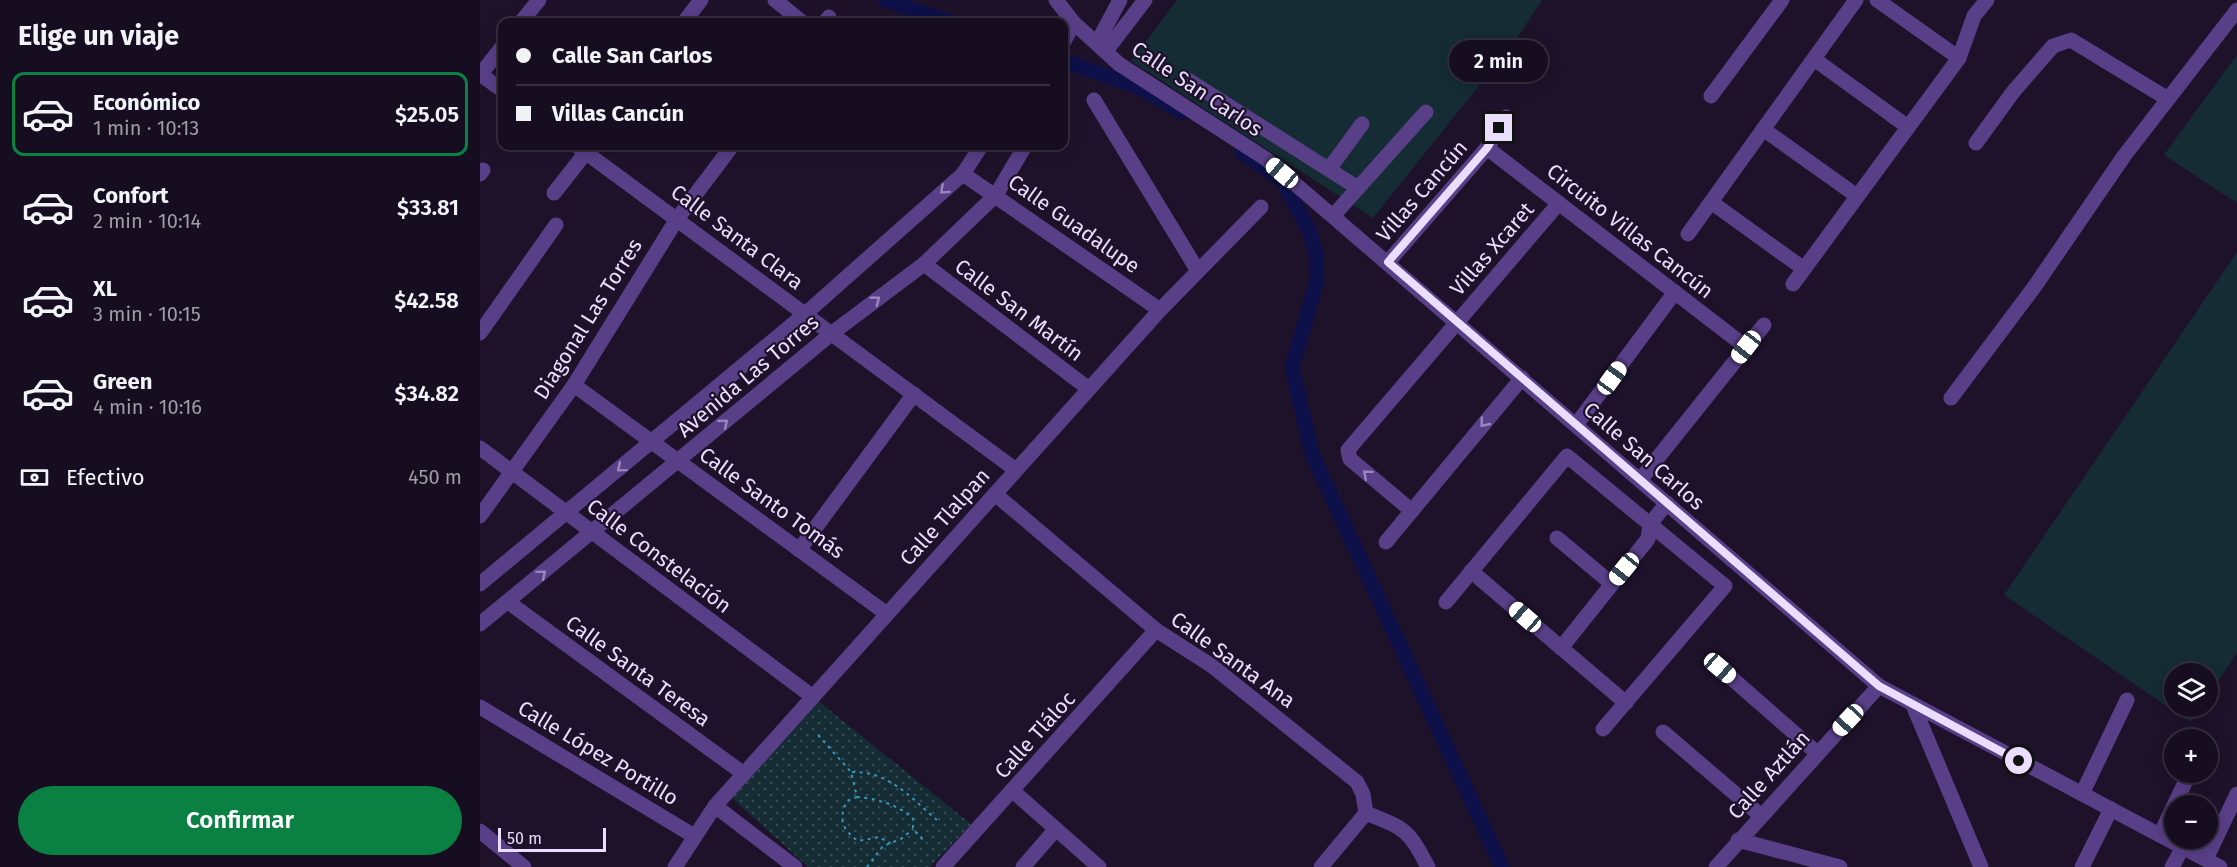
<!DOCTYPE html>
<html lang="es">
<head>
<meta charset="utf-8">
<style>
	body { margin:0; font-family:"Fira Sans",sans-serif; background:#231c2d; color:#f1f3f6; height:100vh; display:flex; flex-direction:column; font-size:22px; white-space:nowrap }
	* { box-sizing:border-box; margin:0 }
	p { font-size:20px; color:#9e9ca5 }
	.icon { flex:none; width:33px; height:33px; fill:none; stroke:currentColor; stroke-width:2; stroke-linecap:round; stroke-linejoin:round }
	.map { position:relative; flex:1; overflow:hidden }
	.sheet { display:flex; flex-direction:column; background:#160e20; width:480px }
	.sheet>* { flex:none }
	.banner { position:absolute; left:18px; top:18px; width:570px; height:132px; border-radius:12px; box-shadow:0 3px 15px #0003,0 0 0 2px #352e3e; display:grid; align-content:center; height:132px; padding:0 18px; background:#160e20 }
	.controls { position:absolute; left:1684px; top:663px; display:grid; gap:12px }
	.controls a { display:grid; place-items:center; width:54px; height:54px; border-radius:50%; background:#160e20; box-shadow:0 3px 15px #0003,0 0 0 2px #352e3e; font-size:30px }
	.scale { position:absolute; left:18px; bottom:15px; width:108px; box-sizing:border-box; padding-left:6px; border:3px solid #ebddfe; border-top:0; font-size:16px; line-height:21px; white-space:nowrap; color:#ebddfe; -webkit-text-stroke:4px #1e122b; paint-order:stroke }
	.end { position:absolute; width:27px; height:27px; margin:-14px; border:8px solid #ebddfe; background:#111; box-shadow:0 0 0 3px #111 }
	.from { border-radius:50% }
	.bubble { position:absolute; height:42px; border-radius:21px; background:#160e20; box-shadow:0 3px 15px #0003,0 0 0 2px #352e3e; font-size:20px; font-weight:600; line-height:42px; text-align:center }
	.car { position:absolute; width:18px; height:36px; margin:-18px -9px; border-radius:8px; box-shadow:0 0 4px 2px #0007; background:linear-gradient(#fff 24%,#345 0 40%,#fff 0 76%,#345 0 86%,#fff 0) }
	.banner b { display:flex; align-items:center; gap:21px; height:57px; font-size:22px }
	.banner b+b { border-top:2px solid #352e3e }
	.banner i { width:15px; height:15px; background:#f1f3f6 }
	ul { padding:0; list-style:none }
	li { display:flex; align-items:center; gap:18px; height:84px; margin:0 12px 9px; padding:0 6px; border:3px solid transparent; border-radius:12px }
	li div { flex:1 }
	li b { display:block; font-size:22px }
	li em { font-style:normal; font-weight:600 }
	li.selected { border-color:#0b8043 }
	li>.icon { width:54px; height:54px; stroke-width:1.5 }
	h2 { padding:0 18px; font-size:27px; line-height:72px }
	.pay { display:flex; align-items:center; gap:15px; height:66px; padding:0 18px; font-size:22px }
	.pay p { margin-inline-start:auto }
	.primary-button { display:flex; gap:12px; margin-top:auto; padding:12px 18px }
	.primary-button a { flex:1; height:69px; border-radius:36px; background:#0b8043; color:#fff; font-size:24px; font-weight:600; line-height:69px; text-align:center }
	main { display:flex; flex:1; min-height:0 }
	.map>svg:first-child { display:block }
	.grass { fill:#152c35 }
	.park { fill:url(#park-dots) }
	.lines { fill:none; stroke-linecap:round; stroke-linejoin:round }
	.canal { stroke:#0d1049; stroke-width:15 }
	.path { stroke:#3598ba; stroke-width:2; stroke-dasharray:3 4.5; stroke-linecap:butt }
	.minor { stroke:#593f88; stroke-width:15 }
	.oneway { stroke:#9b86bd }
	.route { stroke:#ebddfe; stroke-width:8 }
	.labels { text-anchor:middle; stroke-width:4.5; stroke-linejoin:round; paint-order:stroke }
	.street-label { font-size:21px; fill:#ebddfe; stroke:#1e122b }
</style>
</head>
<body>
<main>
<section class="sheet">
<h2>Elige un viaje</h2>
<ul>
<li class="selected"><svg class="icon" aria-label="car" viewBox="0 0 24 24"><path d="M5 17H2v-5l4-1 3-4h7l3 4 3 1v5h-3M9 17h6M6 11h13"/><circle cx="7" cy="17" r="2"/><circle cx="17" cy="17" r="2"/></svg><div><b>Económico</b><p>1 min · 10:13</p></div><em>$25.05</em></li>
<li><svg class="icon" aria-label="car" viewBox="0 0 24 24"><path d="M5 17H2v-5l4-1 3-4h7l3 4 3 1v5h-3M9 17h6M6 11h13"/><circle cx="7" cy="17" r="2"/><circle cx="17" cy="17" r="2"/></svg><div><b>Confort</b><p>2 min · 10:14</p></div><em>$33.81</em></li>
<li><svg class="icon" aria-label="car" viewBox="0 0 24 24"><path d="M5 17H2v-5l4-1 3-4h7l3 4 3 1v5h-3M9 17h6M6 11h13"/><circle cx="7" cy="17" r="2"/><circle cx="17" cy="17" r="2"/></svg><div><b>XL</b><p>3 min · 10:15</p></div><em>$42.58</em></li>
<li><svg class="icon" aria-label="car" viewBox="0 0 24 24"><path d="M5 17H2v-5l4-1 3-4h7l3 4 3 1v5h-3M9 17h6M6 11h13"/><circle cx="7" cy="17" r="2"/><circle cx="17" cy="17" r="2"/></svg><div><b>Green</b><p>4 min · 10:16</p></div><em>$34.82</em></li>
</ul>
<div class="pay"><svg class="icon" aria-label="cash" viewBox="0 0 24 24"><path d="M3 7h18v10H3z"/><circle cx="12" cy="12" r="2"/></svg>Efectivo<p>450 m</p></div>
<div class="primary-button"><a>Confirmar</a></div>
</section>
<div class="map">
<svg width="1757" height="867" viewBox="0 0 1757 867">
	<defs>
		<pattern id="park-dots" width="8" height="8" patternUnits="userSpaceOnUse" patternTransform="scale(1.5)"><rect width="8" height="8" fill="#152c35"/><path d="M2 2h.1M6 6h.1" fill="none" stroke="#374a53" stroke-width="1.8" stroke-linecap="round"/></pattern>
	</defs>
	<rect width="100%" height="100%" fill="#1e122b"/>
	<g class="grass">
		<path d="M697,0H1062L1037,38L893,218L651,61Z"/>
		<path d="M1757,55V203L1684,155Z"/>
		<path d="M1757,252V653L1728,696V674H1695V706L1721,707L1710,722L1524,595Z"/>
	</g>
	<path class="park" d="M337,700L491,824L450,867H328L252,798Z"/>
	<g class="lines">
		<g class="canal">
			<path d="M405,0L470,22"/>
			<path d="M584,61L658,87L702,112"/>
			<path d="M762,152L803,181L829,230L836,253L837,281L812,367L832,454L1022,867"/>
		</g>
		<g class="path">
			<path d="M338,735L371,772L377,797L367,801C358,820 362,829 378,841L399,837L410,843"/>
			<path d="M372,772C409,771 431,798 457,820"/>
			<path d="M377,797C395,798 420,805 433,819V829L445,842"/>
			<path d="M387,867L403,846L421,839L433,829"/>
		</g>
		<g class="minor">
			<path d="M295,0L322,22"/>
			<path d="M576,0L594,23L584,41"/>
			<path d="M1397,0L1479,58"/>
			<path d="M41,22L59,0"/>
			<path d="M204,22L221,0"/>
			<path d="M345,22L349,17"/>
			<path d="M594,23L639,64L786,159L1399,686L1740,867"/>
			<path d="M617,43L640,0"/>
			<path d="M626,51L665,0"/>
			<path d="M1334,59L1428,127"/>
			<path d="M0,74L22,90"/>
			<path d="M1,74L22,47"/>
			<path d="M708,80L878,188L946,112"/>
			<path d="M1231,96L1302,0"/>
			<path d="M614,100L718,271"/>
			<path d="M1283,129L1377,196"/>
			<path d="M1496,143L1533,92L1573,46L1591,40L1688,99"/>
			<path d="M97,146L536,470"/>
			<path d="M1007,148L1266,347"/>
			<path d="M849,169L882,124"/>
			<path d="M0,174L3,170"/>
			<path d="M483,174L680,310"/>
			<path d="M74,193L111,146"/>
			<path d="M1231,202L1324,269"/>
			<path d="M853,216L878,188"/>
			<path d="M1208,234L1376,0"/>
			<path d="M908,262L1007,148L1026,117"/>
			<path d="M444,264L609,389"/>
			<path d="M1313,284L1479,58L1494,16L1507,0"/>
			<path d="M0,333L76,225"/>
			<path d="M94,385L407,614"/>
			<path d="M1471,398L1555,286L1644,156L1757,10"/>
			<path d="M1096,425L1195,292"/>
			<path d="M0,448L333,697"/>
			<path d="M1160,480L1284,325"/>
			<path d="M515,494L676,630L732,666L877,782L883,794L886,813C926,829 928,829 948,867"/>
			<path d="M932,511L870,459L868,450L1079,203"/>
			<path d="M0,516L94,385L197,219L252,146"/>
			<path d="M1077,538L1132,584"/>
			<path d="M906,542L1042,378"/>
			<path d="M319,550L434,394"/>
			<path d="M991,571L1146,703"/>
			<path d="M0,584L325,314L483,174L501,146"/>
			<path d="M28,602L264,774"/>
			<path d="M966,602L1087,456L1245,586L1123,729"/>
			<path d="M0,624L351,334L444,264L516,195L545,146"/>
			<path d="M1081,648L1168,539L1170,524L1187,503"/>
			<path d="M1240,668L1337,753"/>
			<path d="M1433,705L1501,867"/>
			<path d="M0,707L214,836"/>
			<path d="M1183,732L1280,815"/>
			<path d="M533,791L619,867"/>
			<path d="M1602,794L1647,700"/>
			<path d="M235,806L315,867"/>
			<path d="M0,831L44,867"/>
			<path d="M1680,835L1710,772"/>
			<path d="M1258,840L1360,867"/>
			<path d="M1726,859L1757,794"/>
			<path d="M195,867L235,806L680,310L781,207"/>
			<path d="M463,867L676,630"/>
			<path d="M543,867L576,829"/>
			<path d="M841,867L886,813"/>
			<path d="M1236,867L1399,686"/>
			<path d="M1602,867L1631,809"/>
			<path d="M1692,867L1703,847"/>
		</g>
	</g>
	<defs><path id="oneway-chevron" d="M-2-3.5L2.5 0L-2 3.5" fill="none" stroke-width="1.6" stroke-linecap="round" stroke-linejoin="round" transform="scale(1.5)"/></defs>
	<g class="oneway">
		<use href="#oneway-chevron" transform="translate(464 190) rotate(138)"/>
		<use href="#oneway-chevron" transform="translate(396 300) rotate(-37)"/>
		<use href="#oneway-chevron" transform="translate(244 423) rotate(-40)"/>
		<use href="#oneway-chevron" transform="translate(1004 423) rotate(129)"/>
		<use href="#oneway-chevron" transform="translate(141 468) rotate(140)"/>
		<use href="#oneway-chevron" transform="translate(887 474) rotate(-140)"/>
		<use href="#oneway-chevron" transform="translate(62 574) rotate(-40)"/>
	</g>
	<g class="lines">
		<path class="route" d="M1019,128L1007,148L908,262L1399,686L1539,761"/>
	</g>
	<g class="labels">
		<g class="street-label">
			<text transform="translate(717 89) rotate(34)" y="7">Calle San Carlos</text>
			<text transform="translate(942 191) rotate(-49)" y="7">Villas Cancún</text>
			<text transform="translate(594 224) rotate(35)" y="7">Calle Guadalupe</text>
			<text transform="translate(1150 231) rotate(38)" y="7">Circuito Villas Cancún</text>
			<text transform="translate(257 237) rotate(37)" y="7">Calle Santa Clara</text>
			<text transform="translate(1012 249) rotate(-49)" y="7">Villas Xcaret</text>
			<text transform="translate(539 310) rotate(37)" y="7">Calle San Martín</text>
			<text transform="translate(108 319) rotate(-58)" y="7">Diagonal Las Torres</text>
			<text transform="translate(268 376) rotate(-40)" y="7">Avenida Las Torres</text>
			<text transform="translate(1164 456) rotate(41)" y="7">Calle San Carlos</text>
			<text transform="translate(292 503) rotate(36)" y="7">Calle Santo Tomás</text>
			<text transform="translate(465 517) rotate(-48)" y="7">Calle Tlalpan</text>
			<text transform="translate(179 556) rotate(37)" y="7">Calle Constelación</text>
			<text transform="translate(753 660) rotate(36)" y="7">Calle Santa Ana</text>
			<text transform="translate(158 671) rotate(36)" y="7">Calle Santa Teresa</text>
			<text transform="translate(555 735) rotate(-48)" y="7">Calle Tláloc</text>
			<text transform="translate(118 753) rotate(31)" y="7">Calle López Portillo</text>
			<text transform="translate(1289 775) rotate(-48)" y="7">Calle Aztlán</text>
		</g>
	</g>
</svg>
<div class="controls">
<a><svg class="icon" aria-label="layers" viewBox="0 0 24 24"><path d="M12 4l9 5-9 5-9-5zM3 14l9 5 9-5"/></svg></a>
<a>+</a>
<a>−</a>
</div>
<div class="scale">50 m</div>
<i class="end from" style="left:1539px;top:761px"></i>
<i class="end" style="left:1019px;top:128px"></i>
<div class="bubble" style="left:969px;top:40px;width:99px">2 min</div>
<i class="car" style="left:802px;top:173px;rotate:310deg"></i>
<i class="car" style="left:1266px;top:347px;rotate:218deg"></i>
<i class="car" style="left:1132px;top:378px;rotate:36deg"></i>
<i class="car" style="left:1144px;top:569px;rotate:219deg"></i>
<i class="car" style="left:1045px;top:617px;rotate:311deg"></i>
<i class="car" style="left:1240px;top:668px;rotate:131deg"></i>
<i class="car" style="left:1368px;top:720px;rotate:223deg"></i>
<div class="banner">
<b><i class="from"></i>Calle San Carlos</b>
<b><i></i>Villas Cancún</b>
</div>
</div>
</main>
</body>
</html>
